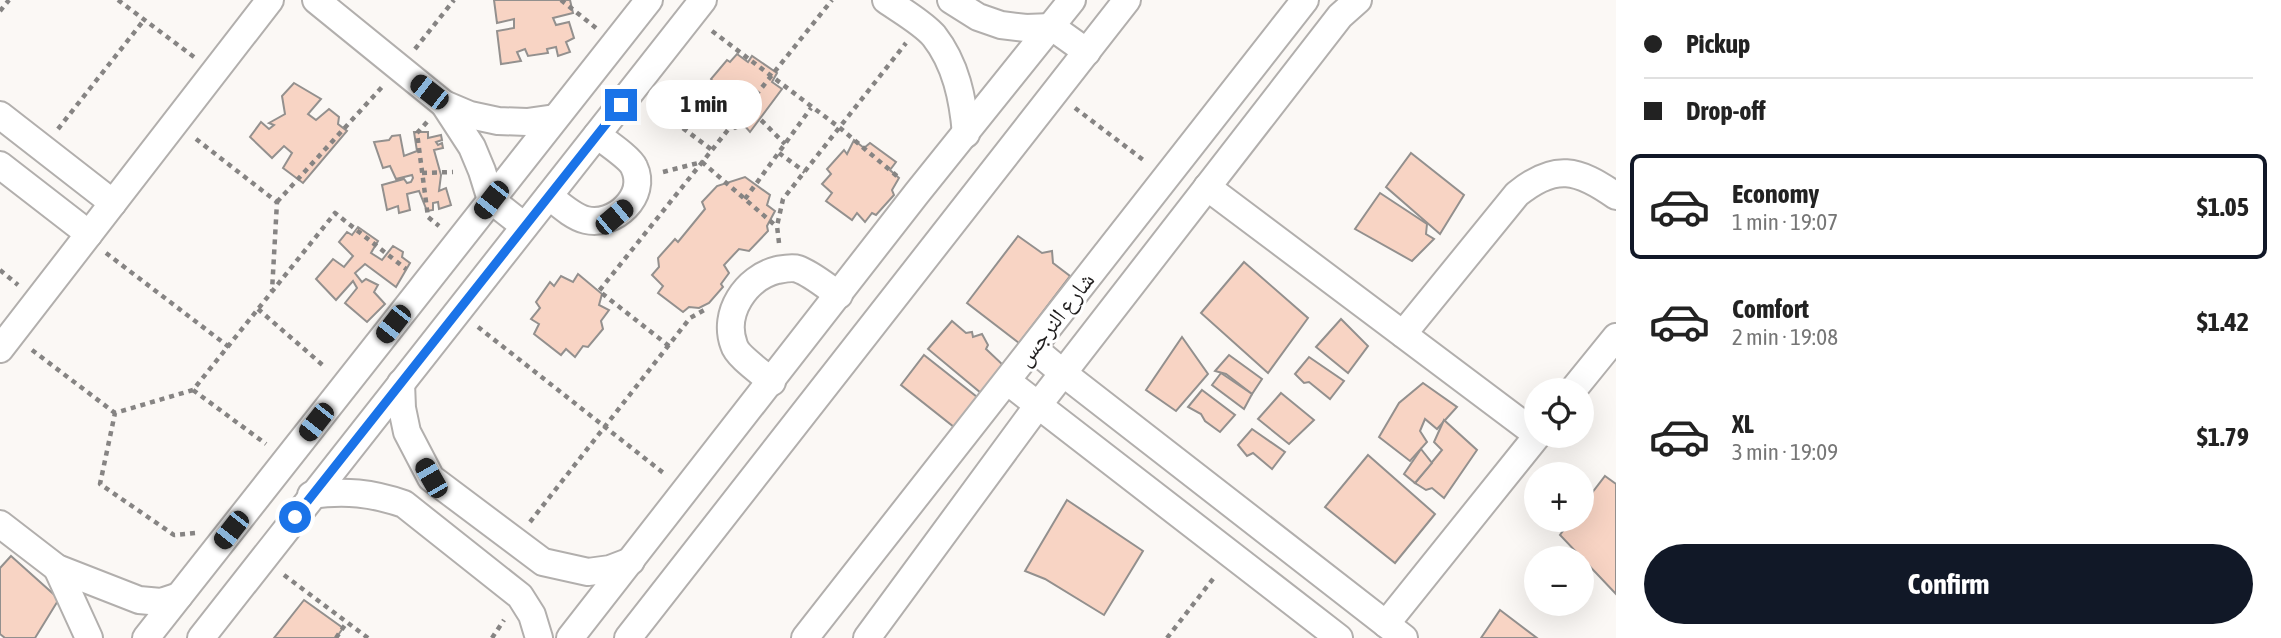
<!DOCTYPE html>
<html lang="en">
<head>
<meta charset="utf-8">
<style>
	body { margin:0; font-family:"Asap Condensed","Noto Naskh Arabic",sans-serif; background:#f2f2f2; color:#222; height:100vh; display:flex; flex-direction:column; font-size:26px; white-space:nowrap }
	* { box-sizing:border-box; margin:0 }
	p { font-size:23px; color:#767676 }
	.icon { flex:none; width:38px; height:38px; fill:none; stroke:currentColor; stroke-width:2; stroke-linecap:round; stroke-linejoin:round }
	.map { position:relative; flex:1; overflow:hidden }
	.drawer { display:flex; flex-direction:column; background:#fff; width:665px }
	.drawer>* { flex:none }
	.hud { display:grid; align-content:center; height:154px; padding:0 28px; background:#fff }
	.controls { position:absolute; left:1524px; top:378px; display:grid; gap:14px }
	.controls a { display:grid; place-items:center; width:70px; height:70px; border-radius:50%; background:#fff; box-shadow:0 7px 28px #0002; font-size:35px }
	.end { position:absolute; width:32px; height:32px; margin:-16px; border:9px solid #1a73e8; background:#fff; box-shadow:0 0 0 4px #fff }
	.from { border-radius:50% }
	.bubble { position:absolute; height:49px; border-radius:24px; background:#fff; box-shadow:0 7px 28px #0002; font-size:23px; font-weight:700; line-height:49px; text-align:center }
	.car { position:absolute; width:21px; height:42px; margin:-21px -10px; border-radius:9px; box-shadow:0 0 5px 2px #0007; background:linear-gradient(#222 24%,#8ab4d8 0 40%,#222 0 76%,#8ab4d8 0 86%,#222 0) }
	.hud b { display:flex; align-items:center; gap:24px; height:66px; font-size:26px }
	.hud b+b { border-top:2px solid #e0e0e0 }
	.hud i { width:18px; height:18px; background:#222 }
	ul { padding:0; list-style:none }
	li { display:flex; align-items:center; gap:21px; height:105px; margin:0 14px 10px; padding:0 14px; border:4px solid transparent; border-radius:10px }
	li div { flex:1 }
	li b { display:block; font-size:26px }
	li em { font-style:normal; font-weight:700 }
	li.active { border-color:#111827 }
	li>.icon { width:63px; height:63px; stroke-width:1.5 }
	.primary-button { display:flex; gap:14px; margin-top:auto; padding:14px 28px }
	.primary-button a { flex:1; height:80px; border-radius:42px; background:#111827; color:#fff; font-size:28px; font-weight:700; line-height:80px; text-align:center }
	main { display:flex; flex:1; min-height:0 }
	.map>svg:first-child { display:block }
	.building { fill:#f8d4c4; stroke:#93908e; stroke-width:2 }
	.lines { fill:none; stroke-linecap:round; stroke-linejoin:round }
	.minor-casing { stroke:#b2afad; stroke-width:30 }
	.path { stroke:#868483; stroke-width:4.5; stroke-dasharray:5 5; stroke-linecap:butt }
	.minor { stroke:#fff; stroke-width:26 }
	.route { stroke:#1a73e8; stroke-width:9 }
	.labels { text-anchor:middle; stroke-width:6; stroke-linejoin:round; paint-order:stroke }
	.street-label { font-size:23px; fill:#201e1e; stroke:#fff }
</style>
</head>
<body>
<main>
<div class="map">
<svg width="1616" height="638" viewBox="0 0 1616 638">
	<rect width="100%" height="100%" fill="#fbf8f5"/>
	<g class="building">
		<path d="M494,0H570L573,13L553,18L556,25L569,22L574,38L566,42L570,52L558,56L556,47L547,49L548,53L528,56L525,49L517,52L521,61L501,64L497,31L514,28V19L497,23Z"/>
		<path d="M737,54L748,62L752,56L777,73L772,82L782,89L750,132L744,125L735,129L709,111L716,102L705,95L715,84L711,79L727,60L730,62Z"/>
		<path d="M294,83L321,99L308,114L316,120L329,109L339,117L338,124L347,131L303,183L283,168L292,153L284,146L272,158L250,137L261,122L269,129L274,125L269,123L285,114L282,96Z"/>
		<path d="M414,132H428V138L441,135L442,140L436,142L438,145L442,143L443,148L434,150L441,175L439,191L446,188L451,205L439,209L438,202L433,203V210L427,211L419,191L407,194L410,210L399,213L398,206L387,210L382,185L404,179L407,183L411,182L413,178L412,175L396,179L390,166L383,168L374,142L389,140L392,136L400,135L404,156L417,151Z"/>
		<path d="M854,140L864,148L870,143L896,162L890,170L899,178L892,190L894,195L876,215L872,213L865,222L857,213L852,220L826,201L832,193L822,184L831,174L827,169L844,150L847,154Z"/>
		<path d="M1411,153L1464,195L1440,234L1386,187Z"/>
		<path d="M745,177L770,195L767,205L775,211L767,226L768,231L749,251L739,249L724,265L729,273L721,284L723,287L709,303L699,308L689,307L683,312L658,293L663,286L652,275L659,267L658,258L675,239L678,242L705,209L702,202L717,186Z"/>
		<path d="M1380,193L1427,224L1426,234L1434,239L1412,261L1355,229Z"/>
		<path d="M358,227L378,241L371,253L382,260L393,246L403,252L402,257L410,263L396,287L365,264L355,273L362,282L366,279L378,285L374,292L385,304L367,322L345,303L357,288L353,281L336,300L316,279L333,259L344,267L353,256L339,242L347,232L352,235Z"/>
		<path d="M1018,236L1042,253L1052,251L1053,263L1070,276L1019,343L967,303Z"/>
		<path d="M1244,262L1308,318L1268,373L1201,313Z"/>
		<path d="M578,274L602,294L599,305L609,310L601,321L603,329L588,347L583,346L575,357L566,349L561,355L534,334L539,324L531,319L540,308L536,302L550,282L554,286L561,276L573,282Z"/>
		<path d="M1341,319L1368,346L1348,373L1316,347Z"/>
		<path d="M952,321L966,333L972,332L973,337L982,334L988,345L986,349L1003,365L981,393L928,349Z"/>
		<path d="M1182,337L1208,374L1176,411L1146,390Z"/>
		<path d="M924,355L977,397L954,427L901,385Z"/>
		<path d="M1229,355L1262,379L1252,394L1226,374L1215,371Z"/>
		<path d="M1309,357L1344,381L1330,399L1309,382L1304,383L1295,374Z"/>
		<path d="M1221,373L1252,394L1244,409L1212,385Z"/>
		<path d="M1423,383L1457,407L1437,429L1425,419L1420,431L1427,442L1410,461L1379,437L1399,403Z"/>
		<path d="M1202,390L1235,415L1220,432L1205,421L1201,414L1188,407Z"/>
		<path d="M1281,393L1314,420L1289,444L1258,419Z"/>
		<path d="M1444,420L1477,450L1444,498L1432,488L1426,490L1415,483L1442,450L1434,442Z"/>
		<path d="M1252,429L1285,452L1272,469L1253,453L1247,456L1238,445Z"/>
		<path d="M1421,449L1432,463L1415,483L1404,474Z"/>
		<path d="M1368,455L1435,514L1395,563L1325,507Z"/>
		<path d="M1605,476L1616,484V594L1560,535L1571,520H1582V506Z"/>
		<path d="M1067,500L1143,551L1104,615L1045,579L1025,571Z"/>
		<path d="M11,556L59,599L35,638H5L0,634V568Z"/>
		<path d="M304,600L343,628L336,638H274Z"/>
		<path d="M1500,610L1537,638H1481Z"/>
	</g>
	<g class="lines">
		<defs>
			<g id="minor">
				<path d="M316,0L444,104L470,115L498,121L527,122L555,118"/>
				<path d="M886,0C900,10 923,23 934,36C956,64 963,99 966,134"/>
				<path d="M951,0L978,17L1001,25L1026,28L1052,27L1087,52"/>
				<path d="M444,104L472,147L482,171L491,200L524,226"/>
				<path d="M0,115L113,203"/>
				<path d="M0,165L89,234"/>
				<path d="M1207,187L1536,434"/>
				<path d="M549,196C559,204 573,217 586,220C614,227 648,196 634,167C630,158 606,142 597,135"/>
				<path d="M1403,334L1517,194C1555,163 1578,169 1616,196"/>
				<path d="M1033,348L1063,373L1404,638"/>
				<path d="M0,349L270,0"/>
				<path d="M1007,381L1339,638"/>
				<path d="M772,382C762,373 737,356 734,345C722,313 746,278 777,270C783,269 792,267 798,269C812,274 827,287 839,295"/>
				<path d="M401,383L402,408L407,432L431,478L543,562L588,572L610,569L631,561"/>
				<path d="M1573,390L1616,337"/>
				<path d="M311,495C345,490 372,493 404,504L520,596L532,615L539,638"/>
				<path d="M0,524L57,568L139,600L161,602L179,596"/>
				<path d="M57,568L89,638"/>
				<path d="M1386,624L1537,436"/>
				<path d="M146,638L649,0"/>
				<path d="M201,638L703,0"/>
				<path d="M570,638L917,193L1072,0"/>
				<path d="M628,638L1127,0"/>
				<path d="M805,638L1305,0"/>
				<path d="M867,638L1039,404L1340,16L1358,0"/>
			</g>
		</defs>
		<use href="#minor" class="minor-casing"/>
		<g class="path">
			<path d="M118,0L194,57"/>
			<path d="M561,0L596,28"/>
			<path d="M0,11L9,0"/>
			<path d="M712,31L840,128L898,177"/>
			<path d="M415,49L454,0"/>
			<path d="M651,104L712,150"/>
			<path d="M747,106L785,144"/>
			<path d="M1075,108L1146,162"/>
			<path d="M427,122L417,133L428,217L439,226"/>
			<path d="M58,129L144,20"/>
			<path d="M196,139L277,202L272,291"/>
			<path d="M779,153L805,172"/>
			<path d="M663,172L702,162L776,226"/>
			<path d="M422,173L453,172"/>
			<path d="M745,199L811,108"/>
			<path d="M277,202L382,87"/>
			<path d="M779,243L777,226L783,199L906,43"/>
			<path d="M106,253L229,347"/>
			<path d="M0,270L18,285"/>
			<path d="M258,309L326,368"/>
			<path d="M478,327L666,475"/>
			<path d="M669,346L599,291L832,0"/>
			<path d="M32,350L115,413"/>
			<path d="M193,390L266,444"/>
			<path d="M530,522L690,318L706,309"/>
			<path d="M195,533L174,535L100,484L115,413L193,390L335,213L406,269"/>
			<path d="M284,575L368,638"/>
			<path d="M336,638L347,622"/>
			<path d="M492,638L504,620"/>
			<path d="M1167,638L1216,575"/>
		</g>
		<use href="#minor" class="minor"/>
	</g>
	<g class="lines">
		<path class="route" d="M295,517L621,105"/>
	</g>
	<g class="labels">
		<g class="street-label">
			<text transform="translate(1055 319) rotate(-52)" y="8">شارع النرجس</text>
		</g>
	</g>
</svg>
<div class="controls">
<a><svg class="icon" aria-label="locate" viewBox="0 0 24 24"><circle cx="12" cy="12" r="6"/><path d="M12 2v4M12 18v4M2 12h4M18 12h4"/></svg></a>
<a>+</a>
<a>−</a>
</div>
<i class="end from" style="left:295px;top:517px"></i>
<i class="end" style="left:621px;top:105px"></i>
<div class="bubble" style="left:646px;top:80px;width:116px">1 min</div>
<i class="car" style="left:429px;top:92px;rotate:308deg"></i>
<i class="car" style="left:491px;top:200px;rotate:218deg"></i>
<i class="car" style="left:614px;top:217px;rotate:50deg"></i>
<i class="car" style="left:393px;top:324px;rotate:218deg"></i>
<i class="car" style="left:316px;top:422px;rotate:218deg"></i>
<i class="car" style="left:431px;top:478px;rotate:330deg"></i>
<i class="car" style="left:231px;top:530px;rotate:218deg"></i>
</div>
<section class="drawer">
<div class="hud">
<b><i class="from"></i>Pickup</b>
<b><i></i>Drop-off</b>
</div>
<ul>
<li class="active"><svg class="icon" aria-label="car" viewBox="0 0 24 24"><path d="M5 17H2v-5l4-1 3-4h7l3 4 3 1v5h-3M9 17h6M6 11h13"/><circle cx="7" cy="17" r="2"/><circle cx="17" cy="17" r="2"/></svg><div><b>Economy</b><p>1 min · 19:07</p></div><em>$1.05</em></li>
<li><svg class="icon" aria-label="car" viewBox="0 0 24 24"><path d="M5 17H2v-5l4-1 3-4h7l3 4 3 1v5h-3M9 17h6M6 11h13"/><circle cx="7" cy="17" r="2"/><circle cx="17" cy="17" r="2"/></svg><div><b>Comfort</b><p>2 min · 19:08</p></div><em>$1.42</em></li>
<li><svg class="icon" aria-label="car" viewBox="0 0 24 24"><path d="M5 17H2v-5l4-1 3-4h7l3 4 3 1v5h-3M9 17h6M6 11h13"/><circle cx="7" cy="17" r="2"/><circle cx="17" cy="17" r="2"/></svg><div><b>XL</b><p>3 min · 19:09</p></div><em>$1.79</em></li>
</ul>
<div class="primary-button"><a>Confirm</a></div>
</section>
</main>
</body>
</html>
